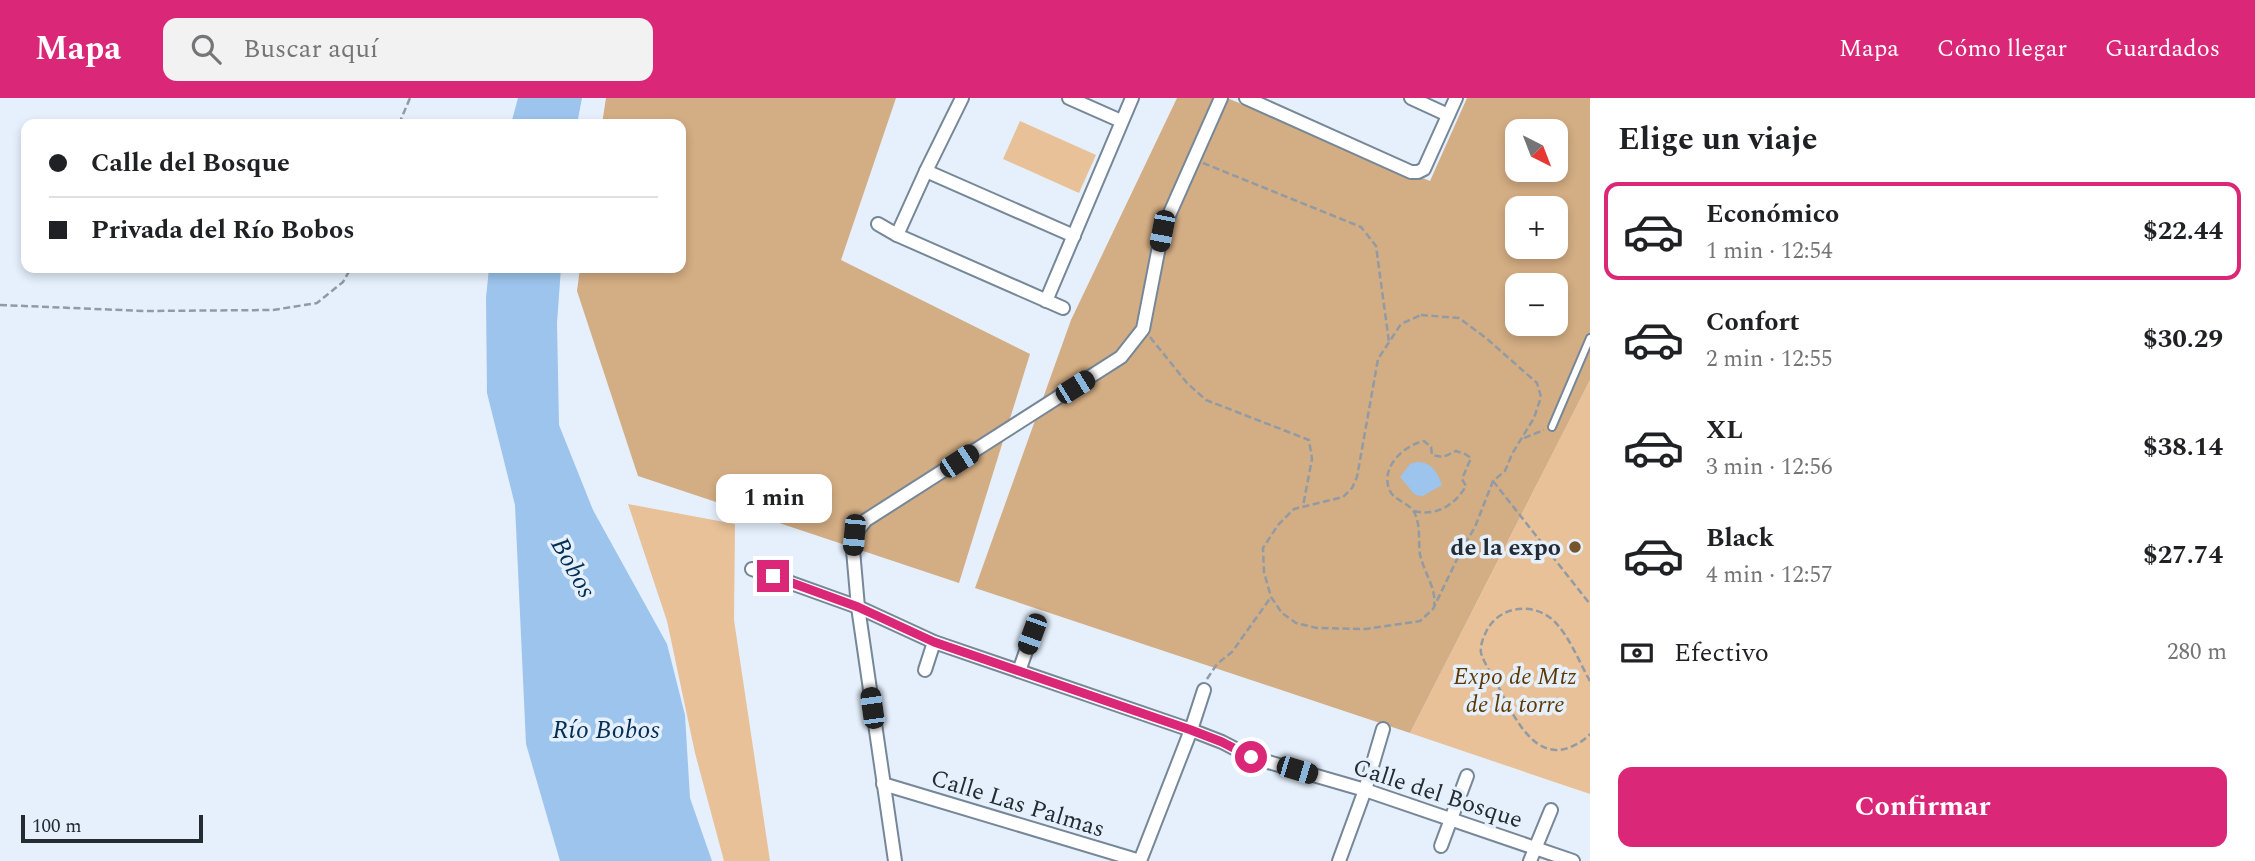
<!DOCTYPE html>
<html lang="es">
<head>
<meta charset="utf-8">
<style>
	body { margin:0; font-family:Spectral,serif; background:#f2f2f2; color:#202124; height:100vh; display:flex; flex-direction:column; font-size:26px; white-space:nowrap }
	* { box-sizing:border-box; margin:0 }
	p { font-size:23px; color:#757577 }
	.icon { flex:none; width:38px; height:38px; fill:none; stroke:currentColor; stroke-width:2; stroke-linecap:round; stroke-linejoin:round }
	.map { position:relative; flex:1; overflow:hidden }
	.details { display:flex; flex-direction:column; background:#fff; width:665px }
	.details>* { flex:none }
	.hud { position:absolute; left:21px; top:21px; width:665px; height:154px; border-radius:14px; box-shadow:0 4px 10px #0003; display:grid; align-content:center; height:154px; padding:0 28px; background:#fff }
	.needle { width:46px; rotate:138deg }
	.fabs { position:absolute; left:1505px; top:21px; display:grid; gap:14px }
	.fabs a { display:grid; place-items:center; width:63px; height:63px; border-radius:14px; background:#fff; box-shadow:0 4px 10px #0003; font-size:35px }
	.scale { position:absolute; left:21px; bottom:18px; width:182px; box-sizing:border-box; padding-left:7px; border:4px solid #242b32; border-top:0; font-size:19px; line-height:24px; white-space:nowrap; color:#242b32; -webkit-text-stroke:5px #e5f0fc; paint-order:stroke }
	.end { position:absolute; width:32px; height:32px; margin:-16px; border:9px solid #db2777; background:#fff; box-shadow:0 0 0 4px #fff }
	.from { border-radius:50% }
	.bubble { position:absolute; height:49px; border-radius:14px; background:#fff; box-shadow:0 4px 10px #0003; font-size:23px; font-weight:700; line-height:49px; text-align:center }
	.car { position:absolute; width:21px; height:42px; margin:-21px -10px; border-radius:9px; box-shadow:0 0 5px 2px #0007; background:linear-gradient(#222 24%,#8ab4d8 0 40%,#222 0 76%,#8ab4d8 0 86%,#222 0) }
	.hud b { display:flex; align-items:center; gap:24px; height:66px; font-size:26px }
	.hud b+b { border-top:2px solid #e0e0e0 }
	.hud i { width:18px; height:18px; background:#202124 }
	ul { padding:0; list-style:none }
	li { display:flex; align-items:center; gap:21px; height:98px; margin:0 14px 10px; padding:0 14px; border:4px solid transparent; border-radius:14px }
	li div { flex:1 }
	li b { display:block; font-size:26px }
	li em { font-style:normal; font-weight:700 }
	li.active { border-color:#db2777 }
	li>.icon { width:63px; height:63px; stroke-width:1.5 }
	h2 { padding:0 28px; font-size:32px; line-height:84px }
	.pay { display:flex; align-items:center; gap:18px; height:77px; padding:0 28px; font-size:26px }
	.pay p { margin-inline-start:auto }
	.primary-button { display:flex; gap:14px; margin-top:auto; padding:14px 28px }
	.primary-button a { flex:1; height:80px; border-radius:14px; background:#db2777; color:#fff; font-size:28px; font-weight:700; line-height:80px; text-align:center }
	header { display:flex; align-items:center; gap:42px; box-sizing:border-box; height:98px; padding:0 35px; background:#db2777; color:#fff }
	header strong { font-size:33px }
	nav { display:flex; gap:38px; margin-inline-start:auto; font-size:24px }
	.search { width:490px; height:63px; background:#f2f2f2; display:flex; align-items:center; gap:18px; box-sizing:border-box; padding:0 24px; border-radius:14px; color:#757577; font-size:26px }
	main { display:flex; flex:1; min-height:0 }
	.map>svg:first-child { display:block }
	.green { fill:#e8c198 }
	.forest { fill:#d3ad83; fill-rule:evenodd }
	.water { fill:#9cc4ec }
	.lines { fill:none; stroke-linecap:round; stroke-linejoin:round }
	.lane-casing { stroke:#768798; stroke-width:10 }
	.street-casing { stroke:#768798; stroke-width:16 }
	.path { stroke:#919ba5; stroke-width:2.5; stroke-dasharray:7 3.5; stroke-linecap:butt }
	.lane { stroke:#fff; stroke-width:6 }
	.street { stroke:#fff; stroke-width:12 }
	.route { stroke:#db2777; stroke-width:9 }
	.poi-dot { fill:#77542d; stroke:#e5f0fc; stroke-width:2.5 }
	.labels { text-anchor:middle; stroke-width:7; stroke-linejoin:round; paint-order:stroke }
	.poi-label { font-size:24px; font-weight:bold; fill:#242b32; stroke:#e5f0fc; text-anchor:end }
	.park-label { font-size:24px; font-style:italic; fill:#5e3903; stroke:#e5f0fc }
	.street-label { font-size:24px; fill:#242b32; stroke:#e5f0fc }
	.water-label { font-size:26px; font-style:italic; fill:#032f55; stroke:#e5f0fc }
</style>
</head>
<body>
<header>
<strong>Mapa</strong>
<div class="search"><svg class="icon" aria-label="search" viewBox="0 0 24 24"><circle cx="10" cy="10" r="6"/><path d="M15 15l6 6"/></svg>Buscar aquí</div>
<nav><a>Mapa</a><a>Cómo llegar</a><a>Guardados</a></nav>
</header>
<main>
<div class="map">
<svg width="1590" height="763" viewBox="0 0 1590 763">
	<rect width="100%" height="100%" fill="#e5f0fc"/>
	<g class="green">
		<path d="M1020,23L1096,57L1079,95L1003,61Z"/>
		<path d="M1590,282V696L1410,635Z"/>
		<path d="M628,406L735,426L734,522L770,763H724L695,655L667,523Z"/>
	</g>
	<g class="forest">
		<path d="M606,0H896L841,162L1030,256L959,485L638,378L577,193L580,170H681V26H602Z"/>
		<path d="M1177,0H1227L1430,83L1467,0H1590V282L1410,635L975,490L1071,222ZM1517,33H1556V72H1517ZM1517,110H1556V149H1517ZM1517,187H1556V226H1517Z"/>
	</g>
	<g class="water">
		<path d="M518,0H582L577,26H511Z"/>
		<path d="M489,170H561L557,225L559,327L593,412L667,546L685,617L690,700L712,763H560L526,646L515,407L487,295L486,200Z"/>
		<path d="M1417,364C1432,364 1437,374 1442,387L1423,398L1415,397L1400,379L1410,366Z"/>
	</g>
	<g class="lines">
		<defs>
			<path id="lane" d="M1552,329L1590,240"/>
			<g id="street">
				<path d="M1069,0L1121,23"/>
				<path d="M1246,0L1411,74H1418L1424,71L1456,0"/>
				<path d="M1411,0L1448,17"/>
				<path d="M926,73L1074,138"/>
				<path d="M878,126L897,137L1063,210"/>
				<path d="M897,137L926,73L962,0"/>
				<path d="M1046,203L1132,0"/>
				<path d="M752,471L858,509L934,544L1191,632L1222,644L1251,659L1365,692L1573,763"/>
				<path d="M925,572L934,544"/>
				<path d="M1019,573L1032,536"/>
				<path d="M883,686L1140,763"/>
				<path d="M1441,748L1467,678"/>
				<path d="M895,763L858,509L853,452L854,437L866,422L1121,259L1143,231L1162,133L1221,0"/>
				<path d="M1140,763L1191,632L1204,592"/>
				<path d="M1339,763L1365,692L1383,631"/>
				<path d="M1530,763L1551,712"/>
			</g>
		</defs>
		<use href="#lane" class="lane-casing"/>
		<use href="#street" class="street-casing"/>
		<g class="path">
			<path d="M399,26L410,0"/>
			<path d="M1203,65L1361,129L1376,148L1389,244"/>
			<path d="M0,207L145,213L273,212L317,205L343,184L351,170"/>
			<path d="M1421,217L1459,220L1486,240L1537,285L1541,299L1534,320L1512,356L1505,373L1493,383L1475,429L1461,453L1433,511L1420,523L1366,531L1317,530L1296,525L1282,515L1271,499L1264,474L1263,450L1278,427L1294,411L1343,399L1352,390L1357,379L1378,261L1401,226Z"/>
			<path d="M1150,239L1187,285L1206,302L1309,342L1312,361L1303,408"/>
			<path d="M1524,340L1544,332"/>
			<path d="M1493,383L1590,506"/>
			<path d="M1414,413C1436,419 1455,407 1466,388L1462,381L1471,360L1465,356L1456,353L1443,359L1432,357L1431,349L1424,343C1404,347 1379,370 1390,393C1394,402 1409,405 1414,414C1421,426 1418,443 1420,456C1423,473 1437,491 1434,507"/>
			<path d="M1207,581L1217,566L1232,554L1271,499"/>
			<path d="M1590,583C1579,564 1570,539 1554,523C1533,503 1498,508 1486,534C1483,540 1480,548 1481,555C1484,565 1491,575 1496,584C1510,610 1531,663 1568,650C1576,647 1584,643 1590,636"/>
		</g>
		<use href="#lane" class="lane"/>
		<use href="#street" class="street"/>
	</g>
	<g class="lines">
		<path class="route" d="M773,478L858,509L934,544L1191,632L1222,644L1251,659"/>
	</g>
	<circle class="poi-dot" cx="1575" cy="449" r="7"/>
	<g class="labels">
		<g class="poi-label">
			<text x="1561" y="457">de la expo</text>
		</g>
		<g class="park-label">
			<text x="1515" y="586">Expo de Mtz<tspan x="1515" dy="28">de la torre</tspan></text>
		</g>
		<g class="street-label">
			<text transform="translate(1438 695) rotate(18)" y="8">Calle del Bosque</text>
			<text transform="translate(1018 705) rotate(17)" y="8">Calle Las Palmas</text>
		</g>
		<g class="water-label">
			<text transform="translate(574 469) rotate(61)" y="9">Bobos</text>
			<text x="606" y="640">Río Bobos</text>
		</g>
	</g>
</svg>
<div class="fabs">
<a><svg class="needle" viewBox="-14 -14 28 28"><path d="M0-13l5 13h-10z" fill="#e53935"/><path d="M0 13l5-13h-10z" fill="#757577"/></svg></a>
<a>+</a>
<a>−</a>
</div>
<div class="scale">100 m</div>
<i class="end from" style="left:1251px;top:659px"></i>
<i class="end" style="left:773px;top:478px"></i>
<div class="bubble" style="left:716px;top:376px;width:116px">1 min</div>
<i class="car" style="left:1162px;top:133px;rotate:191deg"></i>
<i class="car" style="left:1075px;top:289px;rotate:58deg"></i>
<i class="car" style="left:959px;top:363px;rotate:57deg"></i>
<i class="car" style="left:854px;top:437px;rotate:185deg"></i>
<i class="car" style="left:1032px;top:536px;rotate:200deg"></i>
<i class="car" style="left:872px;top:610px;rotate:352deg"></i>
<i class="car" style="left:1297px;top:672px;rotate:107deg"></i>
<div class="hud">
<b><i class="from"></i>Calle del Bosque</b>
<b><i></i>Privada del Río Bobos</b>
</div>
</div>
<section class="details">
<h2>Elige un viaje</h2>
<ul>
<li class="active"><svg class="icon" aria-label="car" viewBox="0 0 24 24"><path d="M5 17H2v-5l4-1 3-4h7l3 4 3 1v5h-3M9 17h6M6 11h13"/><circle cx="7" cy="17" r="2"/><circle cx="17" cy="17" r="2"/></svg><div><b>Económico</b><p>1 min · 12:54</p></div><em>$22.44</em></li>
<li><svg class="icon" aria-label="car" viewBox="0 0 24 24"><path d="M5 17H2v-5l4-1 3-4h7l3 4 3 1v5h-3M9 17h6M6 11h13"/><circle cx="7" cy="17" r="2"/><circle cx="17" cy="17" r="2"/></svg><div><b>Confort</b><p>2 min · 12:55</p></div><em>$30.29</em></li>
<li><svg class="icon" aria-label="car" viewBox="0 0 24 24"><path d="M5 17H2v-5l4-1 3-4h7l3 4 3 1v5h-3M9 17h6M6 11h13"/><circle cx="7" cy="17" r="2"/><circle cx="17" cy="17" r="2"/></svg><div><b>XL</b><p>3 min · 12:56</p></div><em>$38.14</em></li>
<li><svg class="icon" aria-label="car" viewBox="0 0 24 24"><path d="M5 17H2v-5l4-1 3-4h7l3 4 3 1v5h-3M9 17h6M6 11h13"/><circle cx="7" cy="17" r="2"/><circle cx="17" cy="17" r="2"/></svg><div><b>Black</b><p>4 min · 12:57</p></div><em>$27.74</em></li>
</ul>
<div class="pay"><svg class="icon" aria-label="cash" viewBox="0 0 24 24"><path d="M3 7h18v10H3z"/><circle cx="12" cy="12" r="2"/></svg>Efectivo<p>280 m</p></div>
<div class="primary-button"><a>Confirmar</a></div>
</section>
</main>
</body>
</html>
